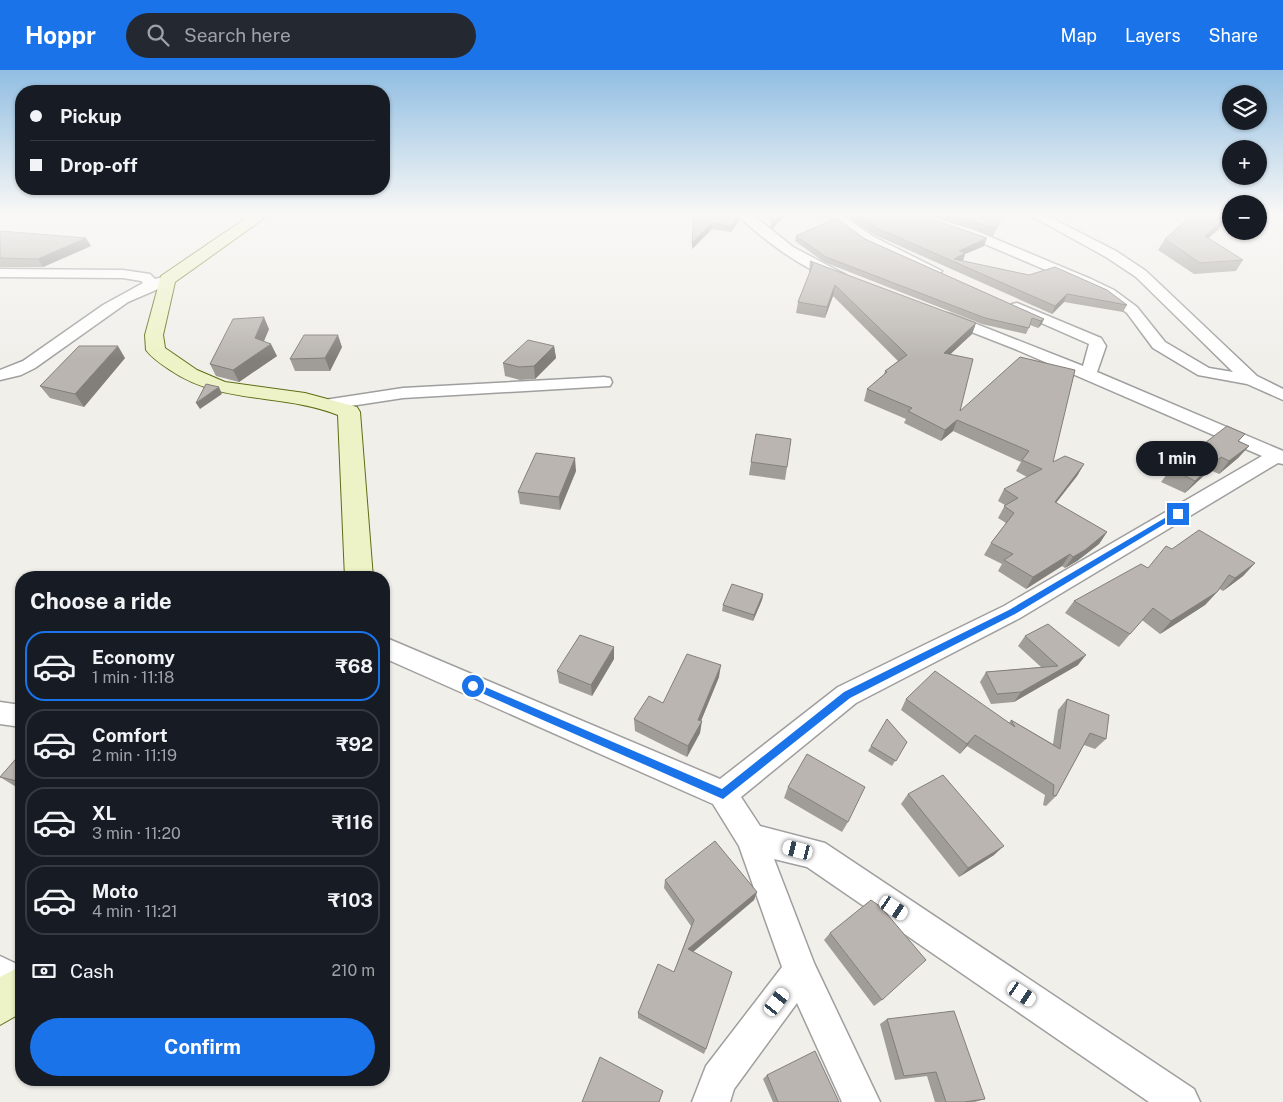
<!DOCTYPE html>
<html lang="en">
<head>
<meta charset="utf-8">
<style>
	body { margin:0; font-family:"Public Sans",sans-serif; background:#242831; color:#f1f3f6; height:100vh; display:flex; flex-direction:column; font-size:19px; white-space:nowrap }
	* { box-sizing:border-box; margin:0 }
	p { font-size:16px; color:#9ea1a6 }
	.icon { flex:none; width:28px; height:28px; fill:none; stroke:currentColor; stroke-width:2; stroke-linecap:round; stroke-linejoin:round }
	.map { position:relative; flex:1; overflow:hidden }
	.details { position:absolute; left:15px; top:501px; width:375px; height:515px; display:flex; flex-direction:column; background:#171b24; border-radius:20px; box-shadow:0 1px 4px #0004 }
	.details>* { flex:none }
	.guide { position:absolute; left:15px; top:15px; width:375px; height:110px; border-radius:20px; box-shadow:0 1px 4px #0004; display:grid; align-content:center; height:110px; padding:0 15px; background:#171b24 }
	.controls { position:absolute; left:1222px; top:15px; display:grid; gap:10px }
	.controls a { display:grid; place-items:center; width:45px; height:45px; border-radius:50%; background:#171b24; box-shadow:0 1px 4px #0004; font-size:25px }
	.end { position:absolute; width:22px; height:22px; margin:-11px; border:6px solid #1a73e8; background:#fff; box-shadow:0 0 0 2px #fff }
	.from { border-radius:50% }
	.bubble { position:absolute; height:35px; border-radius:18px; background:#171b24; box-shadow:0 1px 4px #0004; font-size:16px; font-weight:700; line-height:35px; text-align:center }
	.car { position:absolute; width:15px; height:30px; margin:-15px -8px; border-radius:6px; box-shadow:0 0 4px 1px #0007; background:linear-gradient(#fff 24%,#345 0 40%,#fff 0 76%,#345 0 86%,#fff 0) }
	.guide b { display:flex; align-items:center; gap:18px; height:48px; font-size:19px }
	.guide b+b { border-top:1px solid #363941 }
	.guide i { width:12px; height:12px; background:#f1f3f6 }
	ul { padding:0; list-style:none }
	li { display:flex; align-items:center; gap:15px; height:70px; margin:0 10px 8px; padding:0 5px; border:2px solid #363941; border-radius:20px }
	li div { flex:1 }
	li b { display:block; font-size:19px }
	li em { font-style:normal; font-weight:700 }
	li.current { border-color:#1a73e8 }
	li>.icon { width:45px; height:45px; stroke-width:1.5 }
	h2 { padding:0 15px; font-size:22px; line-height:60px }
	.pay { display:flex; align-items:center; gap:12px; height:55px; padding:0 15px; font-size:19px }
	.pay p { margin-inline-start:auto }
	.cta { display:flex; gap:10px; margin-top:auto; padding:10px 15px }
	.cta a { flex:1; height:58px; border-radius:30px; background:#1a73e8; color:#fff; font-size:20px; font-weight:700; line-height:58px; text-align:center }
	header { display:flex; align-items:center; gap:30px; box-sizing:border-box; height:70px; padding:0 25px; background:#1a73e8; color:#fff }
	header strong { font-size:24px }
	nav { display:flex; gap:28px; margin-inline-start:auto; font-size:18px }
	.search { width:350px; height:45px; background:#242831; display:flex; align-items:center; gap:12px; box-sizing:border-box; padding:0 18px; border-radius:28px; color:#9ea1a6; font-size:19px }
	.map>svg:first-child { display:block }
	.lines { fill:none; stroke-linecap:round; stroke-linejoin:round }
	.street-casing { stroke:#9f9f9f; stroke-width:3 }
	.secondary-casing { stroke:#5c6e14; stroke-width:2 }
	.street { fill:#fff; fill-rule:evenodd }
	.secondary { fill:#edf3c6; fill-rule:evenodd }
	.wall { fill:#a09c97 }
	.shaded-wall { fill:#827f7b }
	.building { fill:#bab5b0; stroke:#827f7b }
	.route { fill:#1a73e8 }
</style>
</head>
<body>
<header>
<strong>Hoppr</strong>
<div class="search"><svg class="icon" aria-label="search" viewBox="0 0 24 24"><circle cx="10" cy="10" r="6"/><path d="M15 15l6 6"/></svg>Search here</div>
<nav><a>Map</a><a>Layers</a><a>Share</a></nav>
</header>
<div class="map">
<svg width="1283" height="1032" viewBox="0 0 1283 1032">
	<rect width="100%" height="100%" fill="#f1efea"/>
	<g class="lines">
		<defs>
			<g id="street">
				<path d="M738,144H752L793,177L846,205L844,208C820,214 753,163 738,144Z"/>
				<path d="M825,144H840L874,167L942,201L940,204H930L864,173Z"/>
				<path d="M898,144H919L974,160L1091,209L1114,220L1137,237L1165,272L1209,298L1233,302L1136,207L1106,187L1028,144H1044L1116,181L1146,201L1257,306L1283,319V330L1247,314L1198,305L1153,278L1127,243L1104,226L1081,215L966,166Z"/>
				<path d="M0,199L123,200L150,204L155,209L167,206L174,210L172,213L128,232L35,298L21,305L0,310V300L23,291L103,235L143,213L141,211L123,208L0,207Z"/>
				<path d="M1017,233L1101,268L1106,276L1097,302L1283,381V394L1278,393L1020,548L856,633L741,727L760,756L825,773L1194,1019L1200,1032H1149L807,797L774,789L814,893L880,1032H842L797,933L734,1019L730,1032H692L706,996L782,897L739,776L713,734L384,588V567L720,709L838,617L1004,536L1262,386L1015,279L941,250L939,247L946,243L951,244L1083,296L1089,274L1012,240L1010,237L1012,234Z"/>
				<path d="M604,307L610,308L612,312L610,316L403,328L331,339L325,338L322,334L325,330L331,329L403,318Z"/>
				<path d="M0,632L21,635V657L0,654Z"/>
				<path d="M0,886L21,896V931L0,921Z"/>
			</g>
			<g id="secondary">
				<path d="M252,144H270L175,212L163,265L165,278L197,300L225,312L305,323L357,337L360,342L373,508H345L338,345C283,323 221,335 170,300C161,294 152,288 146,280L145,265L161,206Z"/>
				<path d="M21,896V943L0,955V907Z"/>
			</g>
		</defs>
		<use href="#street" class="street-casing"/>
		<use href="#secondary" class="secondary-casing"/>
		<use href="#street" class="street"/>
		<use href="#secondary" class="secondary"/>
	</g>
	<g class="wall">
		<path d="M694,144L740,149L731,162L712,159L692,179Z"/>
		<path d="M765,144H786L771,160V150Z"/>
		<path d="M851,144H917L984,176L965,184L963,191L1127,235L1123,242L1064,232L1052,244L875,165L850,149Z"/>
		<path d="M927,144H1003L993,166Z"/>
		<path d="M1226,148L1219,159L1208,168L1243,190L1236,201L1194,204L1158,180L1165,169Z"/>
		<path d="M0,161L91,176L43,197H0Z"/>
		<path d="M796,166L865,169L1044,249L1041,255L1038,258L1030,255L1026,264L982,254L824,192L795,171Z"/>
		<path d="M810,191L976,253L972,264L950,284L960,341L1053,392L1084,394L1077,406L1056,433L1107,462L1099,474L1077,491L1065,498L1062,496L1026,519L998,501L1002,494L984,485L991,473L1006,453L998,448L1005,435L998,431L1004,419L1027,407L1016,401L1021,392L953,361L941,371L904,353L906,349L864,331L867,319L884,305L885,301L898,291L833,226L825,248L796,243L798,232L810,203L809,202Z"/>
		<path d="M269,259L264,271L277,286L239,312L216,306L210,294Z"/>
		<path d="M554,276L556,288L535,309L520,310L505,306L503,293Z"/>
		<path d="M342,277L330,301H295L290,289Z"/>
		<path d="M125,288L84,337L50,328L40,316Z"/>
		<path d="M1245,364L1239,371L1249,376L1238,388L1219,404L1210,400L1185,423L1161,412L1171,399Z"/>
		<path d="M751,392L787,397L785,410L749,405Z"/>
		<path d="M576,401L560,440L520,434L518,422Z"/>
		<path d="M1172,479L1255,493L1243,506L1223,521L1220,519L1205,535L1160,564L1142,550L1119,577L1065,543L1074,531L1148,498Z"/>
		<path d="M763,524L762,530L753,551L722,541L723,535Z"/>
		<path d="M1025,566L1078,595L1014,632L991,634L980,612L986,602L1041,597L1018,576Z"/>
		<path d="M614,589L592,626L559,613L557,601Z"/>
		<path d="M719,607L701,651L700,663L687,687L635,661L634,649L663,633Z"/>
		<path d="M906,629L1009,653L1011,650L1053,674L1058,640L1067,629L1106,669L1095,679L1084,675L1056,726L1046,736L1043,735L1045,725L967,676L960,684L901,640Z"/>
		<path d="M907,672L892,696L868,681L871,676Z"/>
		<path d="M21,683V720L0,707Z"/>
		<path d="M788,717L848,752L842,762L784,728Z"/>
		<path d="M908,724L994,785L959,807L901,734Z"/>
		<path d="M665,810L757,822L754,830L693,882L706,979L704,984L638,948V943L674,902L691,856L664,818Z"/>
		<path d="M830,863L882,930L874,936L824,870Z"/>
		<path d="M887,949L985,1029L975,1032H935L927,1006L895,1010L880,954Z"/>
		<path d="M767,1005L839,1032H773L763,1009Z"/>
	</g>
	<g class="shaded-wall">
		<path d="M741,144L740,149L731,162L732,157Z"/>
		<path d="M782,144H786L771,160L772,155Z"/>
		<path d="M1226,148L1219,159L1198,177L1205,166Z"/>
		<path d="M712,153V159L692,179V173Z"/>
		<path d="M86,168L91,176L43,197L38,189Z"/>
		<path d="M987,168L984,176L965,184L963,191L953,192L959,181Z"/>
		<path d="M835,215L833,226L825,248L827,237Z"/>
		<path d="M1067,224L1064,232L1052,244L1055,236Z"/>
		<path d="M264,247L269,259L260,280L255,268Z"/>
		<path d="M1044,249L1041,255L1038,258L1041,251Z"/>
		<path d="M976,253L972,264L940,294L944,283Z"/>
		<path d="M338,265L342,277L330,301L325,288Z"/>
		<path d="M271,274L277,286L239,312L233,300Z"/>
		<path d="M118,276L125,288L84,337L75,324Z"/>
		<path d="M554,276L556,288L535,309L534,296Z"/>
		<path d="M219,317L222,324L200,339L196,333Z"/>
		<path d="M957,350L953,361L941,371L945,360Z"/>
		<path d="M1249,376L1238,388L1219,404L1229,391Z"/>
		<path d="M1221,387L1210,400L1185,423L1195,411Z"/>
		<path d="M575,388L576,401L560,440L559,427Z"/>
		<path d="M1084,394L1077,406L1048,443L1055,432Z"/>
		<path d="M1107,462L1099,474L1077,491L1065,498L1073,487Z"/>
		<path d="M1070,484L1062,496L1026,519L1033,507Z"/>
		<path d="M1255,493L1243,506L1223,521L1235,508Z"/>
		<path d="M1217,522L1205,535L1160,564L1171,551Z"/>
		<path d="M763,524L762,530L753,551L754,545Z"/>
		<path d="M614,577V589L592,626L591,615Z"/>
		<path d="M1086,585L1078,595L1014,632L1021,622Z"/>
		<path d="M721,595L719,607L698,658L702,651L700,663L687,687L688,676Z"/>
		<path d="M975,665L967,676L960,684L967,674Z"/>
		<path d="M1004,776L994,785L959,807L968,798Z"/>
		<path d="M757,822L754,830L687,887L688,879Z"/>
	</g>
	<g class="building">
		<path d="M694,144H740L732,157L712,153L692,173Z"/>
		<path d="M772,144H782L772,155Z"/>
		<path d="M856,144H917L987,168L959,181L965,183L954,189L1029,205L1055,197L1107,220L1127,235L1067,224L1055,236L877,158Z"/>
		<path d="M950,144H1003L996,159Z"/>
		<path d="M1194,144H1214L1226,148L1205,166L1243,190L1200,193L1165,169Z"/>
		<path d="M836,148L865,169L1044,249L1041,251L1032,248L1029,258L985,248L826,187L796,166Z"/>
		<path d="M0,161L86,168L38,189L0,188Z"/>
		<path d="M810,191L976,253L944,283L973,289L960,341L1020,287L1075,300L1053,392L1065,386L1084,394L1055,432L1107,462L1085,480L1073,487L1070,484L1033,507L1004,490L1013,484L991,473L1014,443L1004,436L1018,428L1004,419L1042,399L1022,390L1029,381L957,350L945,360L908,341L912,338L867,319L887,302L885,301L907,285L835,215L827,237L798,232L813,194Z"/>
		<path d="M264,247L255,268L271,274L233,300L210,294L233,249Z"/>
		<path d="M304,265H338L325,288L290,289Z"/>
		<path d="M528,270L554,276L534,296L519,297L503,293Z"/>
		<path d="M79,276H118L75,324L40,316Z"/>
		<path d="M206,314L219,317L196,333Z"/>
		<path d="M1227,356L1245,364L1238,371L1249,376L1229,391L1221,387L1195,411L1171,399Z"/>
		<path d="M756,364L791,369L787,397L751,392Z"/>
		<path d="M536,383L575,388L559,427L518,422Z"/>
		<path d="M1199,460L1255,493L1235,508L1229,505L1217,522L1171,551L1153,538L1130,564L1074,531L1141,494L1148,498L1166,476L1172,479Z"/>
		<path d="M732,514L763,524L754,545L723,535Z"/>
		<path d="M1048,554L1086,585L1021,622L997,624L986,602L1058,596L1025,566Z"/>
		<path d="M580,565L614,577L591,615L557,601Z"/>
		<path d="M687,584L721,595L698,650L702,651L688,676L634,649L649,626L663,633Z"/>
		<path d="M935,601L1015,657L1011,650L1060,679L1067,629L1109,645L1106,669L1090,663L1056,726L1053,725L1054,715L975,665L967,674L906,629Z"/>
		<path d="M887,649L907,672L896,691L871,676Z"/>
		<path d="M21,683V712L0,707Z"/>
		<path d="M807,684L865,717L848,752L788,717Z"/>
		<path d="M943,705L1004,776L968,798L908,724Z"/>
		<path d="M715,771L757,822L688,879L732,902L706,979L638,943L658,894L674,902L694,850L665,810Z"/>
		<path d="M871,830L881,837L926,890L882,930L830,863Z"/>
		<path d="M954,941L985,1029L964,1032H946L936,1002L904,1006L887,949Z"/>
		<path d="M815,981L839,1032H778L767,1005Z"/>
		<path d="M600,987L663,1021L659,1032H582Z"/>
	</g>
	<linearGradient id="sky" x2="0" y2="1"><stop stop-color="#91bee2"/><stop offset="0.5" stop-color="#f9f8f6"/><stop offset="1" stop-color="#f9f8f6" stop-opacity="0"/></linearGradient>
	<rect width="1283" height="289" fill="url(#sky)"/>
	<path class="route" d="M1175,442L1181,444L1015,544L850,628L723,729L470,618L468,616L473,612L476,613L722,719L844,622L1009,540Z"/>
</svg>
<div class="controls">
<a><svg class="icon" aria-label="layers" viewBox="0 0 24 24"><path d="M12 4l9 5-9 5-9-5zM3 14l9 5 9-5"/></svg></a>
<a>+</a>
<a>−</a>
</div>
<i class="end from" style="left:473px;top:616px"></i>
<i class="end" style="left:1178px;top:444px"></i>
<div class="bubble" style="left:1136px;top:371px;width:82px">1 min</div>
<i class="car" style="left:798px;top:780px;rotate:284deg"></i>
<i class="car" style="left:894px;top:838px;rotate:124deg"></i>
<i class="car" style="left:1022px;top:924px;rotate:124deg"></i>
<i class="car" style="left:777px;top:932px;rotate:37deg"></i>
<div class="guide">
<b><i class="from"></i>Pickup</b>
<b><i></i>Drop-off</b>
</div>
<section class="details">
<h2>Choose a ride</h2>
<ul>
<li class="current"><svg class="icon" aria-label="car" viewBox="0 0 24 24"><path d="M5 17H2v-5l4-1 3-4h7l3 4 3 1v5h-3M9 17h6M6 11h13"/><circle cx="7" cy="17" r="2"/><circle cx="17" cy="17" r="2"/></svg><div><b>Economy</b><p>1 min · 11:18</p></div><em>₹68</em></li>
<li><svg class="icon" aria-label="car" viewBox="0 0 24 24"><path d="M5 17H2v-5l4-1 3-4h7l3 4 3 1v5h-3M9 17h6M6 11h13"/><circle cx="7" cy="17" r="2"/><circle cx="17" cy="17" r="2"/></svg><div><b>Comfort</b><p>2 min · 11:19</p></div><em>₹92</em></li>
<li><svg class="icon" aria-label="car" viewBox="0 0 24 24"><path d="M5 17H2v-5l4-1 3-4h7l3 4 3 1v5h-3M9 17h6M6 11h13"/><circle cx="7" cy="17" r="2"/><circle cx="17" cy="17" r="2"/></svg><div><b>XL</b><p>3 min · 11:20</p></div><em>₹116</em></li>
<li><svg class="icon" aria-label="car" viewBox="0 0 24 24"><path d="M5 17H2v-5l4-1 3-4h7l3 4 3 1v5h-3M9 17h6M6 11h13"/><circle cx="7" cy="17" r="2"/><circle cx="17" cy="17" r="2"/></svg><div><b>Moto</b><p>4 min · 11:21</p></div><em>₹103</em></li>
</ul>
<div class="pay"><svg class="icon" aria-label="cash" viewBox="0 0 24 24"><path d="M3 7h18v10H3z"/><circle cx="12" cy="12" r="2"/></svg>Cash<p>210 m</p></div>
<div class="cta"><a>Confirm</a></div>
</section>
</div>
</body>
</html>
